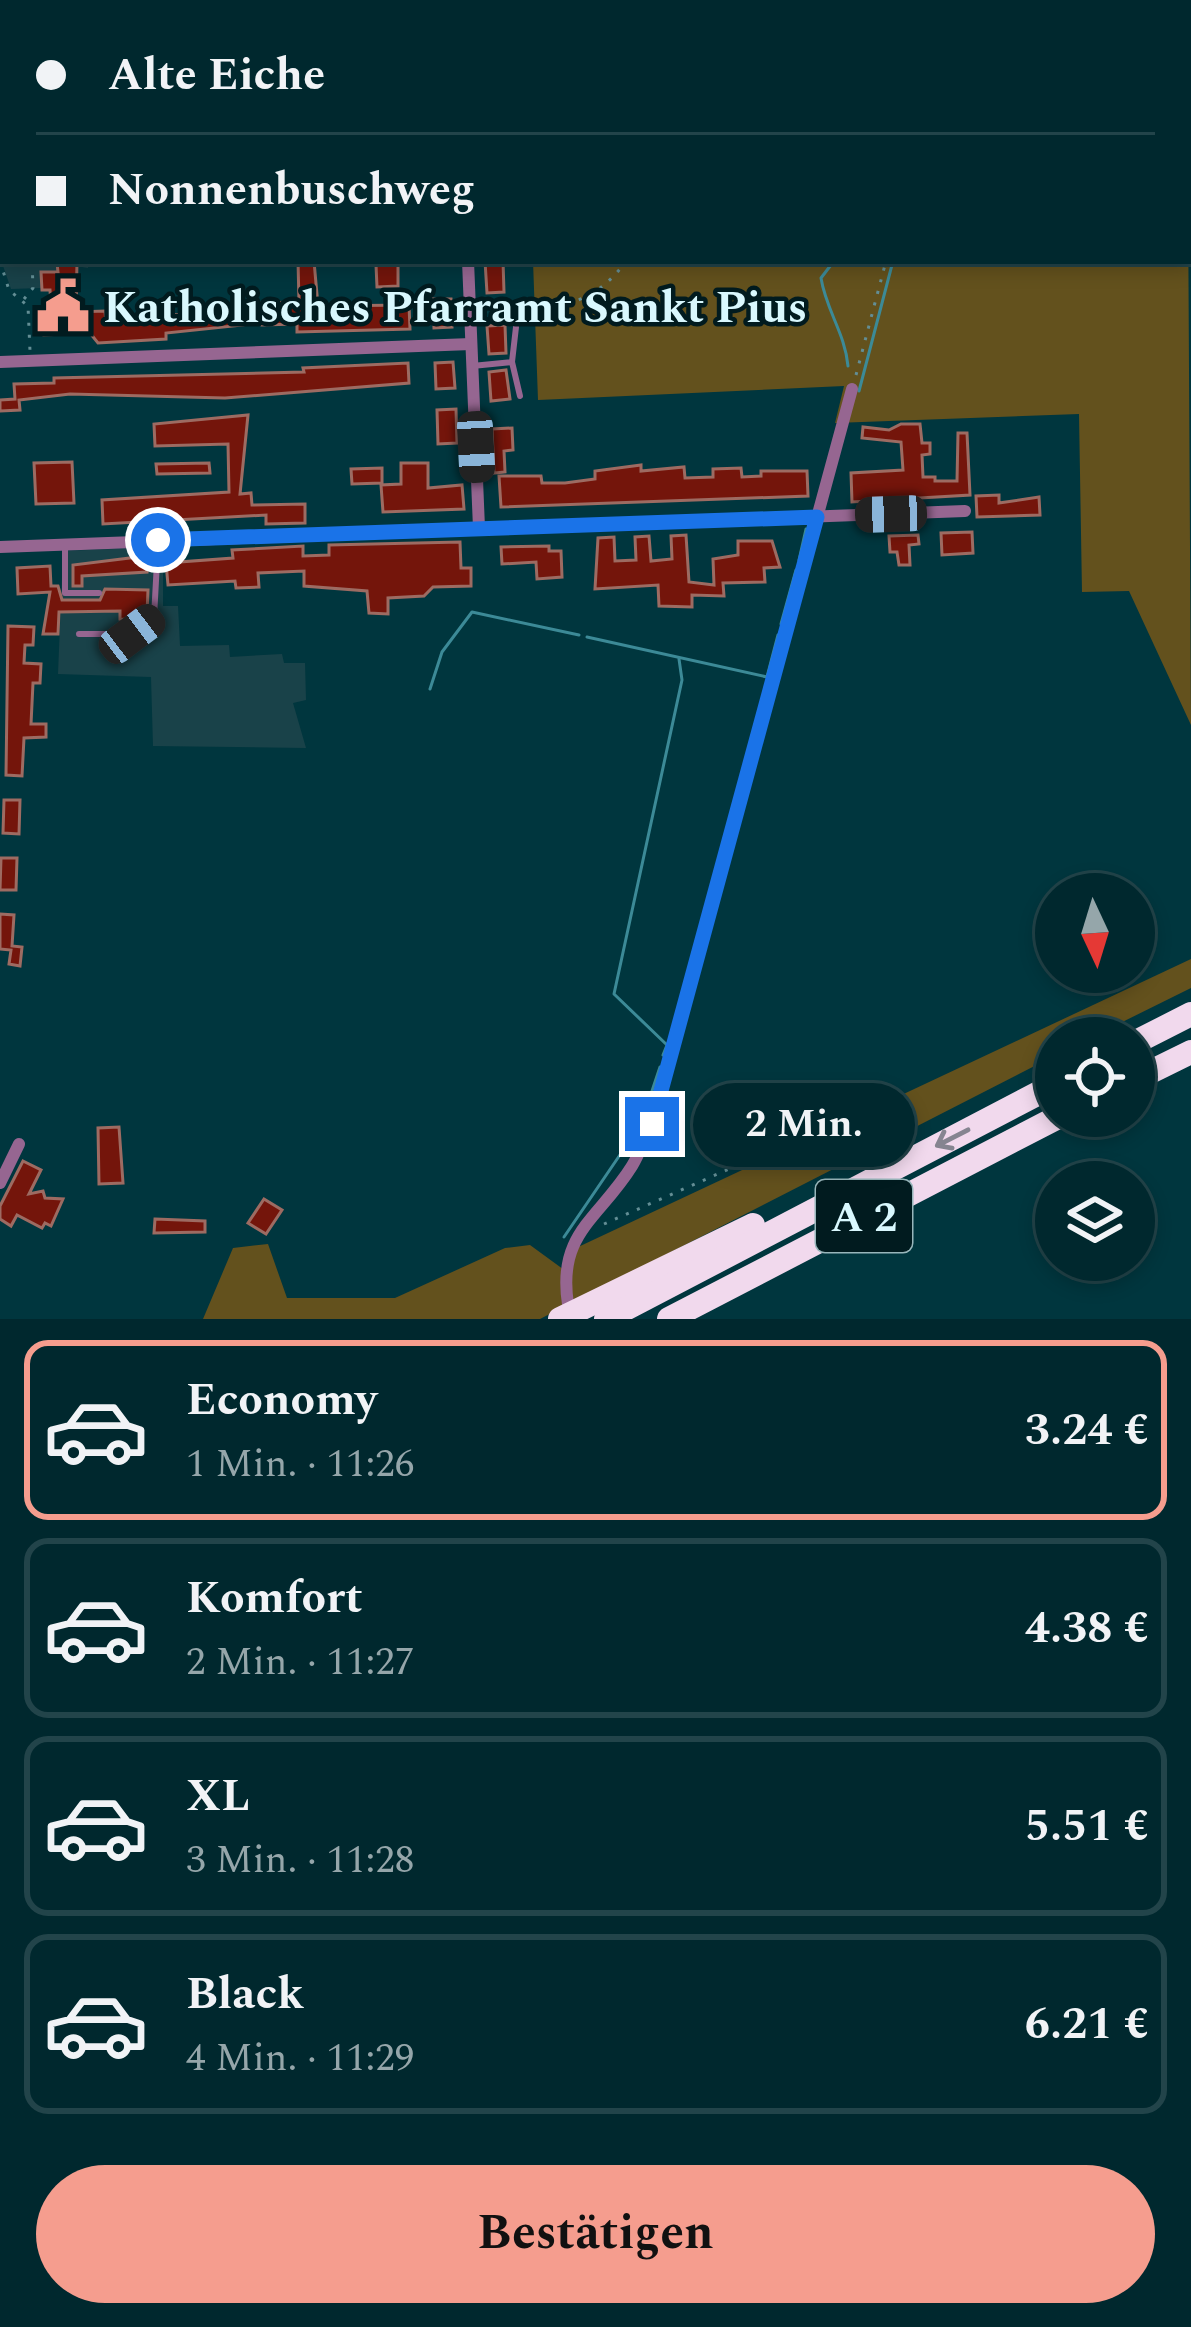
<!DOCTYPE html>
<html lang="de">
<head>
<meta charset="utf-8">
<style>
	body { margin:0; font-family:Spectral,serif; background:#0e343a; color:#f1f3f6; height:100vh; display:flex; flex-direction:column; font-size:45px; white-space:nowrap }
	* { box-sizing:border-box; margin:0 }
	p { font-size:39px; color:#95a6aa }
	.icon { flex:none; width:66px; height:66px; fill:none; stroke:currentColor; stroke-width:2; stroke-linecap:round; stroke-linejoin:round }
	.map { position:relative; height:1319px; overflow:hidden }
	.details { display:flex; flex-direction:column; background:#00282e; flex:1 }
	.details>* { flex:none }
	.top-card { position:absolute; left:0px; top:0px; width:1191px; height:264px; box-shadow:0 6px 18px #0003,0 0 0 3px #22444a; display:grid; align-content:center; height:264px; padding:0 36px; background:#00282e }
	.needle { width:78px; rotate:176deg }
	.fabs { position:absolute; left:1035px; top:873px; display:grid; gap:24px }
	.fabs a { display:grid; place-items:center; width:120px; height:120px; border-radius:50%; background:#00282e; box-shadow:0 6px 18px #0003,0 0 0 3px #22444a; font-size:60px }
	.end { position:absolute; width:54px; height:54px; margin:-27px; border:15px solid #1a73e8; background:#fff; box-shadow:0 0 0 6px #fff }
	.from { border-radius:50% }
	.bubble { position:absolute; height:84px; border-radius:42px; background:#00282e; box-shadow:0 6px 18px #0003,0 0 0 3px #22444a; font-size:39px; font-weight:700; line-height:84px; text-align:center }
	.car { position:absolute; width:36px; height:72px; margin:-36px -18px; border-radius:15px; box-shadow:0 0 9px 3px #0007; background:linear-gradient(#222 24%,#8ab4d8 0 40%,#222 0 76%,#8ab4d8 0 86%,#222 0) }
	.top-card b { display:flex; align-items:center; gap:42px; height:114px; font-size:45px }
	.top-card b+b { border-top:3px solid #22444a }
	.top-card i { width:30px; height:30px; background:#f1f3f6 }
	ul { padding:21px 0 0; list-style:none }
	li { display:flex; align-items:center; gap:36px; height:180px; margin:0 24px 18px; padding:0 12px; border:6px solid #22444a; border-radius:24px }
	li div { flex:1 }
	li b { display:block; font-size:45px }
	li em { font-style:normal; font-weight:700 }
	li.current { border-color:#f59d8e }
	li>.icon { width:108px; height:108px; stroke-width:1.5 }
	.cta { display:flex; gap:24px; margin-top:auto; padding:24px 36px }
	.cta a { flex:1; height:138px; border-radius:72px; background:#f59d8e; color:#111; font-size:48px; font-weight:700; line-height:138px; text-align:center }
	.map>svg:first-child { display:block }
	.built { fill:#194249 }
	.green { fill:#63511d }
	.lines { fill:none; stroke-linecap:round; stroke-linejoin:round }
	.stream { stroke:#3c8a97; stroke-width:3 }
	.building { fill:#74150b; stroke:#9d6b62; stroke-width:3 }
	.path { stroke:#638e95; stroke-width:3; stroke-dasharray:3 9; stroke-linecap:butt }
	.lane { stroke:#966691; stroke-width:6 }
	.street { stroke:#966691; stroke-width:12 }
	.secondary { stroke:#d184ca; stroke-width:18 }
	.highway { stroke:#f1d9ed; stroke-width:24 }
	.oneway { stroke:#858490 }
	.route { stroke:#1a73e8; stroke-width:15 }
	.labels { text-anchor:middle; stroke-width:9; stroke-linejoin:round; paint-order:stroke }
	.shield { fill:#011b1f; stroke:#98b6bb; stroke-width:3 }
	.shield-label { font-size:42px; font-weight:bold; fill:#d9f8fe }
	.poi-label { font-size:45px; font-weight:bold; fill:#d9f8fe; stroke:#011b1f; text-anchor:start }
</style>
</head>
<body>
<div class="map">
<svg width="1191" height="1319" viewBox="0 0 1191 1319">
	<rect width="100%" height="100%" fill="#00363e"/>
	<g class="built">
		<path d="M1,260L87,261L88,268L58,263V272L42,273V288L11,289Z"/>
		<path d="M163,547V606H178L180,646L229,645L230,657L282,654L284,663H305L306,700L293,703L306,748L153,746L151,677L58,674L63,551Z"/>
	</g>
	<g class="green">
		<path d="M1188,190L1191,725L1129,591L1082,592L1079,414L835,423L844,386L538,400L533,261H1188Z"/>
		<path d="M1191,959V988L1090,1038H1056V1055L540,1319H203L233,1248L268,1244L287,1298H395L505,1248L530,1245L567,1272L576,1248Z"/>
	</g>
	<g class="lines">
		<g class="stream">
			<path d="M834,261L821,278C826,310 845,333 848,366"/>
			<path d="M859,391L893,261"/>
			<path d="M799,560L806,529"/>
			<path d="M781,624L796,570"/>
			<path d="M587,637L767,677L778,635"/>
			<path d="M430,689L442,652L472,612L579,635"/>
			<path d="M663,1055L667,1045L614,994L682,680L679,659"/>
			<path d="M564,1237L641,1124L660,1067"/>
		</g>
	</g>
	<g class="building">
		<path d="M298,261H314L318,306L409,305L410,329L297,332V324L262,325L261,303L299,302Z"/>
		<path d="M485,261H503L504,292L487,293Z"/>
		<path d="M77,262L76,312L105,311L106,323L242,307L243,325L166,333V339L98,343L90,333L44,335V323L52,322L50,290H42L41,272H58L57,263Z"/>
		<path d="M398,264V286L377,287L376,265Z"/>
		<path d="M433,299H451L452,327L434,328Z"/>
		<path d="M505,325L506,353L489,354L487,326Z"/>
		<path d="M453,362L455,388L436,389L435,363Z"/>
		<path d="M408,363L409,383L225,398L70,394L19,400L20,410L0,411V400L15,399L14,384L54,383V378L304,372L303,368Z"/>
		<path d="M506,370L510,399L491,401L489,372Z"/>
		<path d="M456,409L457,443L438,444L437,410Z"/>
		<path d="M248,415L240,494L251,493L252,505L305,504V523L266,524V515L103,524L102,500L229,492L228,444L155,446L154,424Z"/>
		<path d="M901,424H920L922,443H930V454L922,455L923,477H935V481H957L958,433H967L970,495L852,502L851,473L903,470L901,442L862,438L863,427L889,430Z"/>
		<path d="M512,428L513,450L504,451L505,472L494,473L492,429Z"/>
		<path d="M72,462L74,503L36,504L34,463Z"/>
		<path d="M209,463L210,473L157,474L156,464Z"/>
		<path d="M401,463H428V488L462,485L464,509L383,512L381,485L401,484Z"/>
		<path d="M641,465V471L684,467L685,478L713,477V469L741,468L742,477L761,476V471H807L808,496L501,507L499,476H541L542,483H565L595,479V471Z"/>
		<path d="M382,468V483L352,484L351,469Z"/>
		<path d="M999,495V503L1039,497L1040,515L977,517L976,496Z"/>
		<path d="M972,532L973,553L942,555L941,533Z"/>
		<path d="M686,535L689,582L714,585L713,559L738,555V541H772L780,567L764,568L765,582L723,583L724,596L692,595V607L659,606L658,585L595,589L598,538L614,537L615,561L636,560L635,537L649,536L651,561L672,559L671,536Z"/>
		<path d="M918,535L919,544L909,545L910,565H899L897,552H890L889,536Z"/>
		<path d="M460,542L461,568H471V586L433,587L424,596L388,598V614L369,613L367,591L304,586V571L258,573L259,587L236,588L235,581L168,585L166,563L233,558L232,550L303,546V556L329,555V545Z"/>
		<path d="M549,546V551H561L562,577L537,579L536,562L502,564L501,547Z"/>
		<path d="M146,556L147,572L82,576V586H73V565Z"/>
		<path d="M50,566L51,586H58L62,600H100L105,589L148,590L147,613L138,620L120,619V611L59,612L58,634H43L50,592L18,594L17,568Z"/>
		<path d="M8,626L34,627L33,645H25L24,663L41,664L40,683H33L31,724H46V737L24,738L22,776L6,775Z"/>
		<path d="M4,800H20L19,834L3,833Z"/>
		<path d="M1,858H17L16,890H0Z"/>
		<path d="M0,914L14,915L12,946L22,947L20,966L9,964L11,950L0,949Z"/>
		<path d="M119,1127L123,1183L99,1184L98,1128Z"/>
		<path d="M23,1161L41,1170L29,1194L43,1191L45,1198L63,1199L51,1226L45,1223L42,1228L17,1215L11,1226L0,1219V1206Z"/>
		<path d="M264,1199L282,1210L266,1234L248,1223Z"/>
		<path d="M155,1219L205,1221V1232L154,1233Z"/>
	</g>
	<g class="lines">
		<g class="path">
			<path d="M62,0V3"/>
			<path d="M955,3L956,0"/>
			<path d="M0,261L9,290L28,306L30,351"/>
			<path d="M24,299L33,288L32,261"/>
			<path d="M484,312C543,309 589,313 626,261"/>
			<path d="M856,375L886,261"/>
			<path d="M604,1224L745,1162"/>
		</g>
		<g class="lane">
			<path d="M773,0V3"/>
			<path d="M1188,147L1191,151"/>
			<path d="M512,362L520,396"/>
			<path d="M472,366L512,362L516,327"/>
			<path d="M65,547V593H99"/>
			<path d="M79,634H132L154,617L158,544"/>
		</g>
		<g class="street">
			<path d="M394,0V3"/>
			<path d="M1103,3L1105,0"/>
			<path d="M0,181H3"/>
			<path d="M468,261L479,528"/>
			<path d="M0,362L471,344"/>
			<path d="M0,547L965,511"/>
			<path d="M0,1183L19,1144"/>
			<path d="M568,1304C557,1233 599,1219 632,1166C640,1153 645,1137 652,1124L852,389"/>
		</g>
		<g class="secondary">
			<path d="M1044,0L1046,3"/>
			<path d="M1188,171L1191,175"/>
		</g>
		<g class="highway">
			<path d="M1134,1043L1191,1014"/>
			<path d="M1134,1080L1191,1052"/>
			<path d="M560,1319L753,1225"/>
			<path d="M606,1319L1056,1084"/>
			<path d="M669,1319L1060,1116"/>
		</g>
	</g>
	<defs><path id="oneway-shaft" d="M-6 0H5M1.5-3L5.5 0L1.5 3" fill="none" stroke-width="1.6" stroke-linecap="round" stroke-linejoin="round" transform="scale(3)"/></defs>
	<use class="oneway" href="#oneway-shaft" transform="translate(952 1138) rotate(153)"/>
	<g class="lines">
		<path class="route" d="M158,540L817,517L652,1124"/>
	</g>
	<defs>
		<symbol id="civic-bare" viewBox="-9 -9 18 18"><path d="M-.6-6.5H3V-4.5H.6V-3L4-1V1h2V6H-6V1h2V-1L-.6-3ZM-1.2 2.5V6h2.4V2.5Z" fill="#f59d8e" stroke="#011b1f" stroke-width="2.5" paint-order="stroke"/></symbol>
	</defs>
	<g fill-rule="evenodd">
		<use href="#civic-bare" x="25" y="268" width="76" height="76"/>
	</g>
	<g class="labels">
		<rect class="shield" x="816" y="1180" width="96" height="72" rx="9"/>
		<g class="shield-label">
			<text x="864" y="1231">A 2</text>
		</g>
		<g class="poi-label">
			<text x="103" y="322">Katholisches Pfarramt Sankt Pius</text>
		</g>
	</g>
</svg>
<div class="fabs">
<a><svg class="needle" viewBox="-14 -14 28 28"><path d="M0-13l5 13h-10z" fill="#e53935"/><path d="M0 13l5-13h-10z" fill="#95a6aa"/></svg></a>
<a><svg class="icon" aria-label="locate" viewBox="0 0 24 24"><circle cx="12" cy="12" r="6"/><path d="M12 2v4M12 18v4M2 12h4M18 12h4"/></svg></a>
<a><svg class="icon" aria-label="layers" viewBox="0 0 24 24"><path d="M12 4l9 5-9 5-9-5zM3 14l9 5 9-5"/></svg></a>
</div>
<i class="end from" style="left:158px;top:540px"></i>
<i class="end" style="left:652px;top:1124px"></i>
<div class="bubble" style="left:693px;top:1083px;width:222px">2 Min.</div>
<i class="car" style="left:476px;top:447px;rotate:177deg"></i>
<i class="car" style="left:891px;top:514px;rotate:268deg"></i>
<i class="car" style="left:132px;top:634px;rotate:53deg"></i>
<div class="top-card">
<b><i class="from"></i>Alte Eiche</b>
<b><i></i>Nonnenbuschweg</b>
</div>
</div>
<section class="details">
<ul>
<li class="current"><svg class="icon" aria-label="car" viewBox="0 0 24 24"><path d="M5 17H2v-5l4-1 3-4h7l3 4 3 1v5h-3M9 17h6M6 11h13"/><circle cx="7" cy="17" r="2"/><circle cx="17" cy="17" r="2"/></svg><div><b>Economy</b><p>1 Min. · 11:26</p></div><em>3.24 €</em></li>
<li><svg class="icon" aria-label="car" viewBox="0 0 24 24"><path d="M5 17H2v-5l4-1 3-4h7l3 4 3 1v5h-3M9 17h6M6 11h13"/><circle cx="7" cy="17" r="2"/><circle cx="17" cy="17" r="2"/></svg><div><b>Komfort</b><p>2 Min. · 11:27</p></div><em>4.38 €</em></li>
<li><svg class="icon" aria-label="car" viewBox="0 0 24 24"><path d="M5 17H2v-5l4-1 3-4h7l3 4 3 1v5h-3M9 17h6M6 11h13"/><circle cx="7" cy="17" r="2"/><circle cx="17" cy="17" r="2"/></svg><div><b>XL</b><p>3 Min. · 11:28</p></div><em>5.51 €</em></li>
<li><svg class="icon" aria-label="car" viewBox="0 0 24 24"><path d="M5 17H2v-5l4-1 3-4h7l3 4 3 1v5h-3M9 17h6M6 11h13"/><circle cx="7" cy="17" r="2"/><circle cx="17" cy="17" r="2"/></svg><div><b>Black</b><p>4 Min. · 11:29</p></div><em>6.21 €</em></li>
</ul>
<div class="cta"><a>Bestätigen</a></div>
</section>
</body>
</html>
